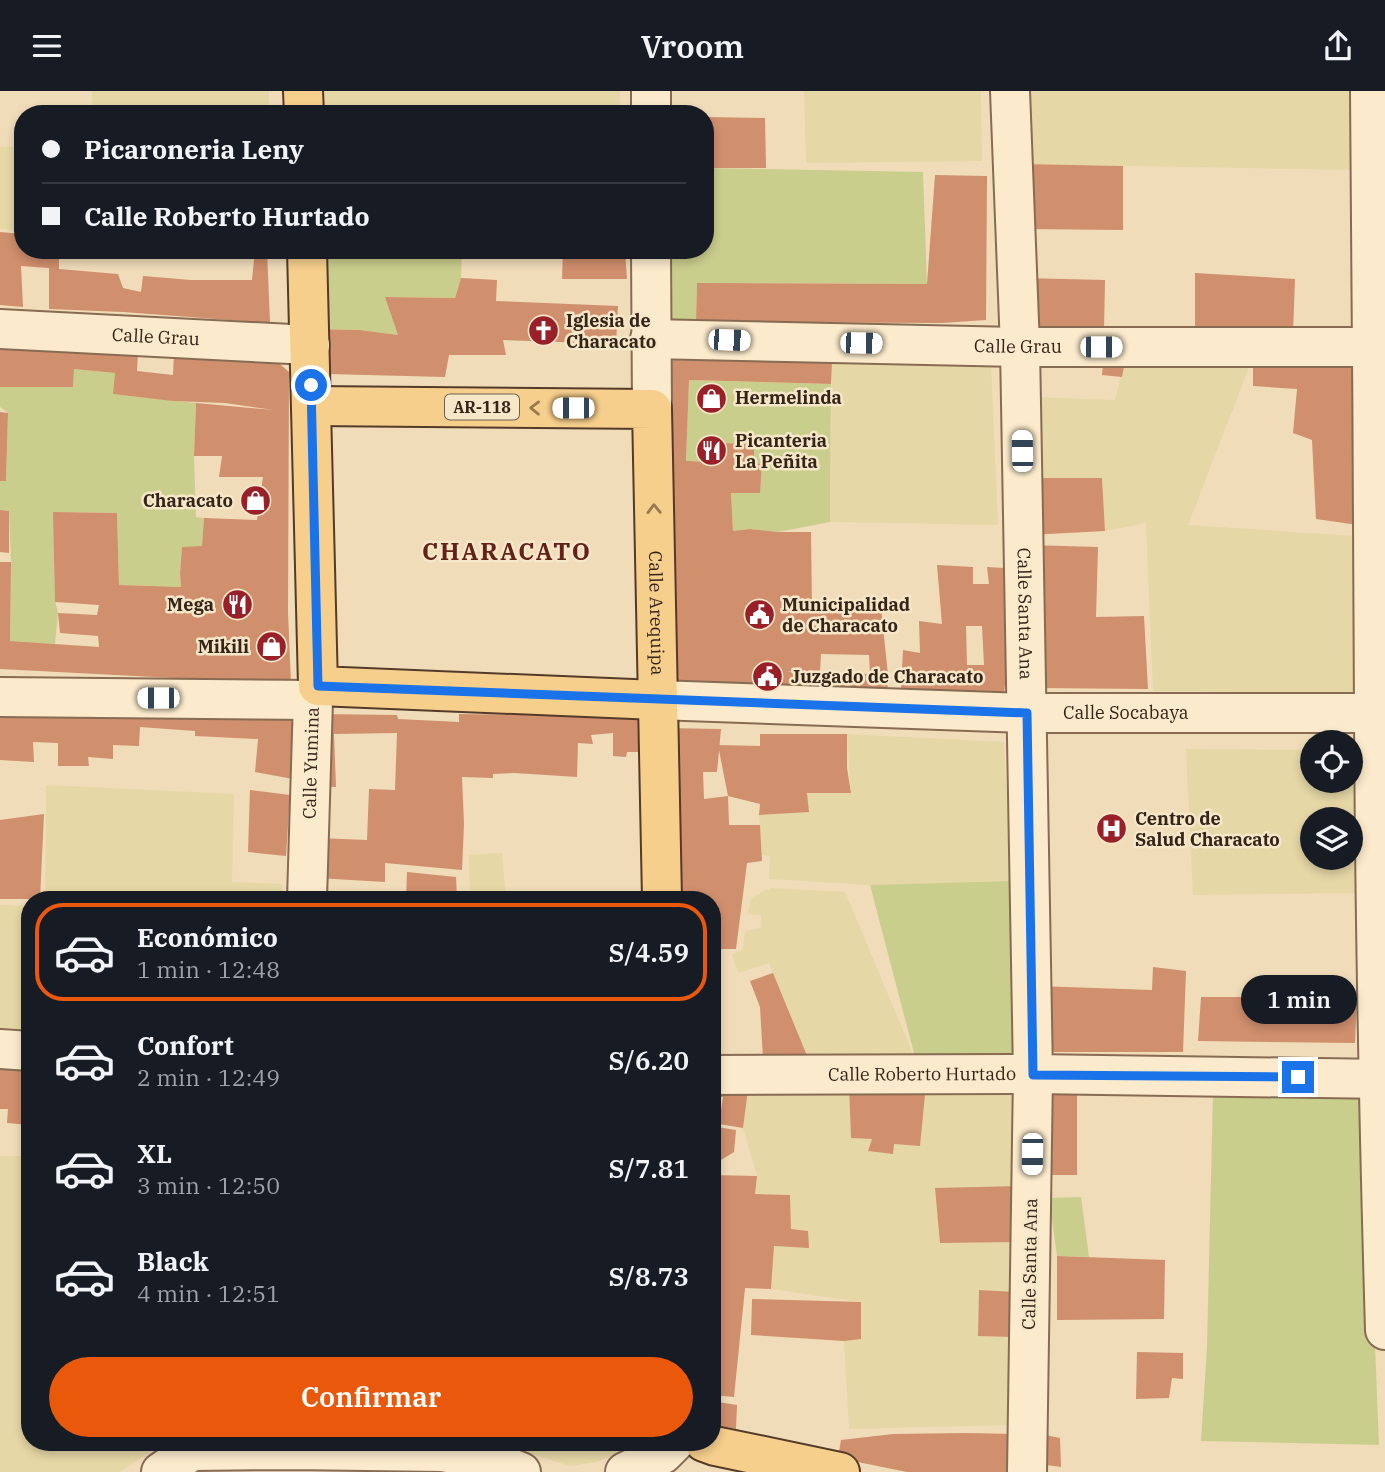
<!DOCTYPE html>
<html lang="es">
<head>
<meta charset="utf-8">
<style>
	body { margin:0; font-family:"IBM Plex Serif",serif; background:#20242c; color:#f1f3f6; height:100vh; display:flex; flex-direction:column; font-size:26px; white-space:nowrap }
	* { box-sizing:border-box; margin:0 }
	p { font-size:23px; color:#9ea1a6 }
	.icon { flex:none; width:38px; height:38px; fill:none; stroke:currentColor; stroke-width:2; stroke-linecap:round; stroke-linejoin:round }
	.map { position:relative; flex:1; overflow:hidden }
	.panel { position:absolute; left:21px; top:800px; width:700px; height:560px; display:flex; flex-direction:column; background:#171b24; border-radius:28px; box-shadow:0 4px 10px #0003 }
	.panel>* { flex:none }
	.top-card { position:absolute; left:14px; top:14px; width:700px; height:154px; border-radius:28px; box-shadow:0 4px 10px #0003; display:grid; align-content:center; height:154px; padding:0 28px; background:#171b24 }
	.controls { position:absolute; left:1300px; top:639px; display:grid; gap:14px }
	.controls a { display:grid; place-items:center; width:63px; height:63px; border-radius:50%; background:#171b24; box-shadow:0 4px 10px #0003; font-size:35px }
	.end { position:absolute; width:32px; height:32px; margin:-16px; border:9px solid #1a73e8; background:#fff; box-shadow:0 0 0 4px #fff }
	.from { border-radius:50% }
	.bubble { position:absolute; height:49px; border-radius:24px; background:#171b24; box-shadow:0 4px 10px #0003; font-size:23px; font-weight:600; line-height:49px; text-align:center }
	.car { position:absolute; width:21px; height:42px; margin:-21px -10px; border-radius:9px; box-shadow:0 0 5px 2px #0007; background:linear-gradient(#fff 24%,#345 0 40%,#fff 0 76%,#345 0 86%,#fff 0) }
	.top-card b { display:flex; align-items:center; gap:24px; height:66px; font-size:26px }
	.top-card b+b { border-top:2px solid #363941 }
	.top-card i { width:18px; height:18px; background:#f1f3f6 }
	ul { padding:12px 0 0; list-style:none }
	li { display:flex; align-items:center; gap:21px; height:98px; margin:0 14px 10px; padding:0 14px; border:4px solid transparent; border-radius:28px }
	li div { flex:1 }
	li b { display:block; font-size:26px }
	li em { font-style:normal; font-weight:600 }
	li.on { border-color:#ea580c }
	li>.icon { width:63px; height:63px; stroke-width:1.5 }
	.cta { display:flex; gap:14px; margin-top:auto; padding:14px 28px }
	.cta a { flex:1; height:80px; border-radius:42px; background:#ea580c; color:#fff; font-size:28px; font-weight:600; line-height:80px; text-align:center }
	header { display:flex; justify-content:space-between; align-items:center; height:91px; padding:0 28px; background:#171b24; font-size:32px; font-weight:600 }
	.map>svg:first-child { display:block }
	.farmland { fill:#e6d7a6; fill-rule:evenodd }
	.green { fill:#cace8d }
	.building { fill:#d08f6d; fill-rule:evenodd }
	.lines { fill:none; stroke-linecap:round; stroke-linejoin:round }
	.minor-casing { stroke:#876b53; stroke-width:42 }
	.major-casing { stroke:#543a29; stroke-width:42 }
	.minor { stroke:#fbeacc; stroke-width:38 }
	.major { stroke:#f7cf8d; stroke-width:38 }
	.oneway { stroke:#967a53 }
	.route { stroke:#1a73e8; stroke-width:9 }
	.labels { text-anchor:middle; stroke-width:5; stroke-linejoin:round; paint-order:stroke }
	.shield { fill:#f7e7c9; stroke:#6f5f4e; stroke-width:2 }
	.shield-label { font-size:16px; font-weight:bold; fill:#352519 }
	.poi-label { font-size:18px; font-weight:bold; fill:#352519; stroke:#f7e7c9; text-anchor:start }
	.street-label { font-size:18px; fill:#352519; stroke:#f7e7c9 }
	.district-label { font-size:24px; font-weight:bold; letter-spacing:2px; fill:#632117; stroke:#f7e7c9 }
</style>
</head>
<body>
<header><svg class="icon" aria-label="menu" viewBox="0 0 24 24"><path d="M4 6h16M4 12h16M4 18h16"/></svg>Vroom<svg class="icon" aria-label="share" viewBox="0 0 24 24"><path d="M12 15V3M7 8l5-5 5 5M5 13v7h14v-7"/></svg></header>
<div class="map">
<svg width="1385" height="1381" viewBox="0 0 1385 1381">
	<rect width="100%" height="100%" fill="#f0dcb9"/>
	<g class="farmland">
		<rect x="92" y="0" width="177" height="23"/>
		<rect x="306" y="0" width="314" height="23"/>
		<path d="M804,0H981L982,70L806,72Z"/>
		<path d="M1010,0H1351L1355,79L1011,73Z"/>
		<path d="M23,55V140L0,138V56Z"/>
		<path d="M1126,265L1253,266L1188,434L1354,445V602L1153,600L1146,432L1105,440L1102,387H1030L1033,306L1115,309Z"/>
		<path d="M991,271L998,434L830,431L832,272Z"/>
		<path d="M847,643L1004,651L1011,790L870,794L769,788L770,765L762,764L759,724L807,702H851Z"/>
		<path d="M1186,658L1312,659V690H1351V659H1358V802L1193,804ZM1312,728H1351V766H1312Z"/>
		<path d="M46,694L234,703L232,791L282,793V808H45Z"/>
		<path d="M502,762L506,808H470L469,764Z"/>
		<path d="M771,797L845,801L916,970L808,967L769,872L738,882L732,864L743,858L745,840L761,837V824L748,823L751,807Z"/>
		<path d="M0,814L30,815V947L0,945Z"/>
		<path d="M749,991L849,995L851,1047L872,1048L869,1060L892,1063L894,1053L920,1055L926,994H1015L1022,1095L935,1098L941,1152L1023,1151L1016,1201L979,1199L978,1245L1012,1246L1013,1334L849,1338L844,1250L861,1248V1211L771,1198L774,1155L808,1140L791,1138L790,1104L755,1103L757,1085L743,1037Z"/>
		<path d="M0,1065H30V1351H164L120,1381H0Z"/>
		<path d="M501,1351H646L597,1371L570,1375L505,1355Z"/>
	</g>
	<g class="green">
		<path d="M705,77L923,81L927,193L697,192L696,231L671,229L668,159H705Z"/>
		<path d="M310,159H462L461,187L455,207L386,206L398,244L360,239L310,238Z"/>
		<path d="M74,278L115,282L114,303L196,312L194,365L196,426L204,427L202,455L182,457L180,482L181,496L119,494L117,422L54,421L55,510L58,522L55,553L10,550L11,471L9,420L0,419V390H6L8,322L0,316V296H73Z"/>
		<path d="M689,289L831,293L830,431L778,441L750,438L733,440L731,402L760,401L762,374L754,372V353L721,352L718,371L686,370Z"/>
		<path d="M1011,790L1020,970H916L870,794Z"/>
		<path d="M1213,1002L1365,1004L1379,1354L1201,1350L1207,1255Z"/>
		<path d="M1081,1106L1089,1166L1057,1165L1049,1107Z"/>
	</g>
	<g class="building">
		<path d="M705,26L765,27L766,77H705Z"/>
		<path d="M1021,73L1123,75V139L1021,138Z"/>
		<path d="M935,84L987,85L986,229L942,232L696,231L697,192L927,193Z"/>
		<path d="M0,141L23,143V159H59V178L118,183L123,197L141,201L143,185L191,189H252L255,159H267L270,232L123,221L49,218V177L21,175L23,216L0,214Z"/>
		<path d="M563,159H625L627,188H562Z"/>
		<path d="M1195,182L1295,188L1293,242L1195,239Z"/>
		<path d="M461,187L497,189L496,210L618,215L616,253L503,249L506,264H449L445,286L328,283L310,238L360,239L398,244L385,206L455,207Z"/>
		<path d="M1022,187L1105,189L1104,240L1023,237Z"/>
		<path d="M0,252L138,261L137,280L173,284L174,262L273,267L289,281L288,521L291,593L0,578V471H11L10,550L99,556L98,545L60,542L58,522L97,524L99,514L55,511L53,421L117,422L119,494L181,496L180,482L182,456L202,455L204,427L257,429L263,386H219L222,365H194L196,312L274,319L225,312L173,310L113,303L115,282L74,278L73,296H0Z"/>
		<path d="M1104,263L1126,265L1122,286L1102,284Z"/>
		<path d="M1253,266L1364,268L1358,434L1316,428L1312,349L1293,342L1297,298L1253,295Z"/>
		<path d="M667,269L832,272L831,293L689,289L686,370L718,371L720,352L754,353V372L762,373L760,402H731L733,440L750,438L778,441H811L812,518L821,520L881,517L888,584L887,608L666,596ZM821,563L869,564L870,583L851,582V590L842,587L786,580L820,581Z"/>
		<path d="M0,321L8,322L6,390H0Z"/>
		<path d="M1030,387H1102L1105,440L1029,444Z"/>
		<path d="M0,419L9,420V462L0,461Z"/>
		<path d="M1028,454L1098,456L1096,526L1144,525L1148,598L1037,597Z"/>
		<path d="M937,474L973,476V493H989L987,476L1004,477L1009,552L1004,604L901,600L903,559L920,562L919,530L942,533ZM966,535H982L984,574H967Z"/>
		<path d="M0,622H296L293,688L255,681L258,648L195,645V640L140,636L139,655L113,654V668L88,666L89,675H58V652L33,651L34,671L0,669Z"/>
		<path d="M318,623L397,624L398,628L459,631V623L640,626L639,661H627L626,666L613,665V642L591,644L593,653L578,652L577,686L515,682L493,683V687L462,686L464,733L462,779L385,772V791L317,787V747L367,749L369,698L395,699L397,642L334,643L336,696L318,695Z"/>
		<path d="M665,637L721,638L717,681H703L704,708L728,705L729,734H760L762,770L747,772L736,858H712V808H672Z"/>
		<path d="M760,643H847V677L851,702H807L809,721L759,724L760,713L728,705L718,654L760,655Z"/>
		<path d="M250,699L290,704L286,765L248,761Z"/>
		<path d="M44,723L40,808H0V729Z"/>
		<path d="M407,781L456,786L457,808H406Z"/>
		<path d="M1153,876L1186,880L1183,961H1037V895L1152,899Z"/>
		<path d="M773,882L808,967L763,968L760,916L750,890Z"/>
		<path d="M1201,906H1357L1355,952L1198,950Z"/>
		<path d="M0,976H30V1034L7,1032L8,1018H0Z"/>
		<path d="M712,991H749L743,1037L719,1033L723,1006H712Z"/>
		<path d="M926,994L920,1055L894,1053L893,1063L868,1060L872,1048L851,1047L849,995Z"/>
		<path d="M1041,997L1077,998V1084H1043Z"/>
		<path d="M717,1036L736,1039L734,1061L721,1069L718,1077H712V1042H717Z"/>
		<path d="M712,1084L757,1085L755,1103L790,1104L791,1138L808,1140L809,1157L774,1155L771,1198L745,1197L734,1306L712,1304L715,1273H712Z"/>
		<path d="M1022,1095L1023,1151L940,1152L935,1097Z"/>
		<path d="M1057,1165L1165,1169L1164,1228L1057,1229Z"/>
		<path d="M979,1199L1016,1201L1012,1246L978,1245Z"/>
		<path d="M752,1208L861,1211V1248L844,1250L751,1244Z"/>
		<path d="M1137,1261L1183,1262V1288L1172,1287L1169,1307L1136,1308Z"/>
		<path d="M712,1310L737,1314L736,1338L712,1333Z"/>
		<path d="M965,1342L1016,1343V1381H907L838,1367L841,1349L893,1343Z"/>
		<path d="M1040,1343L1060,1347L1061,1376L1046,1374Z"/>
	</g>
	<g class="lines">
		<defs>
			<g id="minor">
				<path id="s1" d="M1010,0L1020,256L1033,983L1027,1381"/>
				<path d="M1370,0C1373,208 1372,415 1374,623C1375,828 1379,1034 1385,1239"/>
				<path d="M651,23V0"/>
				<path d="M651,159L652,318"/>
				<path id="s2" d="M0,238L310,254"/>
				<path id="s3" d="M650,248L1020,256H1385"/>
				<path d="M0,606L313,609"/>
				<path id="s4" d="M657,609L1027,622H1385"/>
				<path id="s5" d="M307,808L313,609L318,595"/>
				<path d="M0,958L30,960"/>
				<path id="s6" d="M712,984L1033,983L1385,988"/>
				<path d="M161,1381L192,1360L291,1359L441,1361L489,1368L521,1381"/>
				<path d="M625,1381L663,1363L675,1351"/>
			</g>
			<g id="major">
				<path d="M303,0L304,23"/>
				<path d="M307,159L318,595L657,609"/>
				<path id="s7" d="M312,315L652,318L662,808"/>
				<path d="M704,1351L715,1355L840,1381"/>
			</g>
		</defs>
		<use href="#minor" class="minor-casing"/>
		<use href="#major" class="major-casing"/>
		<use href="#minor" class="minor"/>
		<use href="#major" class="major"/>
	</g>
	<defs><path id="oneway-chevron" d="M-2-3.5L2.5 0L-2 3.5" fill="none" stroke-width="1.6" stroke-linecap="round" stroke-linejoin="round" transform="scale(1.75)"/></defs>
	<g class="oneway">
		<use href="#oneway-chevron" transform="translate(535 317) rotate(-179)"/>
		<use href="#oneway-chevron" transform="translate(654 418) rotate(-91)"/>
	</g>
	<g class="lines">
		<path class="route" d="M311,294L318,595L1027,622L1033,984L1298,986"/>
	</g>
	<defs>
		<symbol id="church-disc" viewBox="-11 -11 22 22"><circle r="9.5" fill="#992029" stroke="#f7e7c9"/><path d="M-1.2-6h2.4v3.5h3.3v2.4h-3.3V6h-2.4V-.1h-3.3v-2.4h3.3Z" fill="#fff"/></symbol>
		<symbol id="shop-disc" viewBox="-11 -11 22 22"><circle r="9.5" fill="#992029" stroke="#f7e7c9"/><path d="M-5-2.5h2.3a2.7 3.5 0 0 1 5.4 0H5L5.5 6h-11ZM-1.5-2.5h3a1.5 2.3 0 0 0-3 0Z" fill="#fff"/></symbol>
		<symbol id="restaurant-disc" viewBox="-11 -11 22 22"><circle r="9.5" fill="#992029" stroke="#f7e7c9"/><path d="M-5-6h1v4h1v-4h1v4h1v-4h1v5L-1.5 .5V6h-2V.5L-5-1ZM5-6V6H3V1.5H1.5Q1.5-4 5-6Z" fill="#fff"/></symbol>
		<symbol id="civic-disc" viewBox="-11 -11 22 22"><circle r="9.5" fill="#992029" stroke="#f7e7c9"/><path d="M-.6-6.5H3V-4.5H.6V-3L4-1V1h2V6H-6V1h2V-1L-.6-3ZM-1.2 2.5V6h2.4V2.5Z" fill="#fff"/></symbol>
		<symbol id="hospital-disc" viewBox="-11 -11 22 22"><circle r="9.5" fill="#992029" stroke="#f7e7c9"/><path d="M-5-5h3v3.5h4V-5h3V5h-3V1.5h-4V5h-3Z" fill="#fff"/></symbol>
	</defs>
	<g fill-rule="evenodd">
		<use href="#church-disc" x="526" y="222" width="35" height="35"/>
		<use href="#shop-disc" x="694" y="290" width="35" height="35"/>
		<use href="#restaurant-disc" x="694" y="342" width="35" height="35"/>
		<use href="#shop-disc" x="238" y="392" width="35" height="35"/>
		<use href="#restaurant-disc" x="220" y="496" width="35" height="35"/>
		<use href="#civic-disc" x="742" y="506" width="35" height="35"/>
		<use href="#shop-disc" x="254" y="538" width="35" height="35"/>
		<use href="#civic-disc" x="750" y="568" width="35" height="35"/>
		<use href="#hospital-disc" x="1094" y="720" width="35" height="35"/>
	</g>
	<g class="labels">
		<rect class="shield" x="445" y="303.5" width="74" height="25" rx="5"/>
		<g class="shield-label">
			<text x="482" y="322">AR-118</text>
		</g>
		<g class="poi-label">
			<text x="566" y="236">Iglesia de<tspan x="566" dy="21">Characato</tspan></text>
			<text x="735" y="313">Hermelinda</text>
			<text x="735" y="356">Picanteria<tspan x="735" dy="21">La Peñita</tspan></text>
			<text x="233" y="416" text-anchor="end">Characato</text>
			<text x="214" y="520" text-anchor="end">Mega</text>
			<text x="782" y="520">Municipalidad<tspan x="782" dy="21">de Characato</tspan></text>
			<text x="249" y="562" text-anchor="end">Mikili</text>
			<text x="791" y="592">Juzgado de Characato</text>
			<text x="1135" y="734">Centro de<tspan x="1135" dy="21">Salud Characato</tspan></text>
		</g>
		<g class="street-label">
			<text dy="6" stroke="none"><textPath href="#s2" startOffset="156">Calle Grau</textPath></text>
			<text dy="6" stroke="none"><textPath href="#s3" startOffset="368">Calle Grau</textPath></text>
			<text dy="6" stroke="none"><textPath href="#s7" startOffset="544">Calle Arequipa</textPath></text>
			<text dy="6" stroke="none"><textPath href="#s1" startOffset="523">Calle Santa Ana</textPath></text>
			<text dy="6" stroke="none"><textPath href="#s4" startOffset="469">Calle Socabaya</textPath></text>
			<text dy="6" stroke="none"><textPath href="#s5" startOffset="136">Calle Yumina</textPath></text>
			<text dy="6" stroke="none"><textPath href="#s6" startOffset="210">Calle Roberto Hurtado</textPath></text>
			<text transform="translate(1030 1173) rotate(-89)" y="6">Calle Santa Ana</text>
		</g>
		<g class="district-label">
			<text x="507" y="469">CHARACATO</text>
		</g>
	</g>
</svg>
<div class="controls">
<a><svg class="icon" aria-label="locate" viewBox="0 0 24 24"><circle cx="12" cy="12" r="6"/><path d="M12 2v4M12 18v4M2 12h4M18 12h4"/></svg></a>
<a><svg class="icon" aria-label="layers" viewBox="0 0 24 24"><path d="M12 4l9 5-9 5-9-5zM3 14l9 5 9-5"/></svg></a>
</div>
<i class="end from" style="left:311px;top:294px"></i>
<i class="end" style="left:1298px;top:986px"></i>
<div class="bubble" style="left:1241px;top:884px;width:116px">1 min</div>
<i class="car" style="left:729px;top:249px;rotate:92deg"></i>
<i class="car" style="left:861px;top:252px;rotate:91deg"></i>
<i class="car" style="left:1101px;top:256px;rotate:90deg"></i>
<i class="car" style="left:573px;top:317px;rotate:270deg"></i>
<i class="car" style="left:1022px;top:360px;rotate:359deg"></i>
<i class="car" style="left:158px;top:607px;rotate:270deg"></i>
<i class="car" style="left:1032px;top:1063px;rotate:181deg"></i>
<div class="top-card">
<b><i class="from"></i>Picaroneria Leny</b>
<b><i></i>Calle Roberto Hurtado</b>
</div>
<section class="panel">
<ul>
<li class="on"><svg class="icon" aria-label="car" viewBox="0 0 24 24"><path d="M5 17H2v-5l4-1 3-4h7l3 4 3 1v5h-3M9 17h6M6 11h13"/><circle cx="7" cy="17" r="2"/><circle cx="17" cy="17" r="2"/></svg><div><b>Económico</b><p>1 min · 12:48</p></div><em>S/4.59</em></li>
<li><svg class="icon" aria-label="car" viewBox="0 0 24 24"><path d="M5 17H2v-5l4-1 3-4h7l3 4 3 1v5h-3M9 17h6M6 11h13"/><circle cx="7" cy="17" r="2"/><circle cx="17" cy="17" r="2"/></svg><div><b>Confort</b><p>2 min · 12:49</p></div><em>S/6.20</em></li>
<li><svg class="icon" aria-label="car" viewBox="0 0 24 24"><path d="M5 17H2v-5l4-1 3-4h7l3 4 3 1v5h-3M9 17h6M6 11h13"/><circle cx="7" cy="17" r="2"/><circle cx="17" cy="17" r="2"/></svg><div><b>XL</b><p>3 min · 12:50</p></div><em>S/7.81</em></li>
<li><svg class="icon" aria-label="car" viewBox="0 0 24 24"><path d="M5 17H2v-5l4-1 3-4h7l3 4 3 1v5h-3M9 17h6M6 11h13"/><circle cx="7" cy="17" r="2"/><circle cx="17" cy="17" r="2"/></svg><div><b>Black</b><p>4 min · 12:51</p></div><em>S/8.73</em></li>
</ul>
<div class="cta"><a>Confirmar</a></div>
</section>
</div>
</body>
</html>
